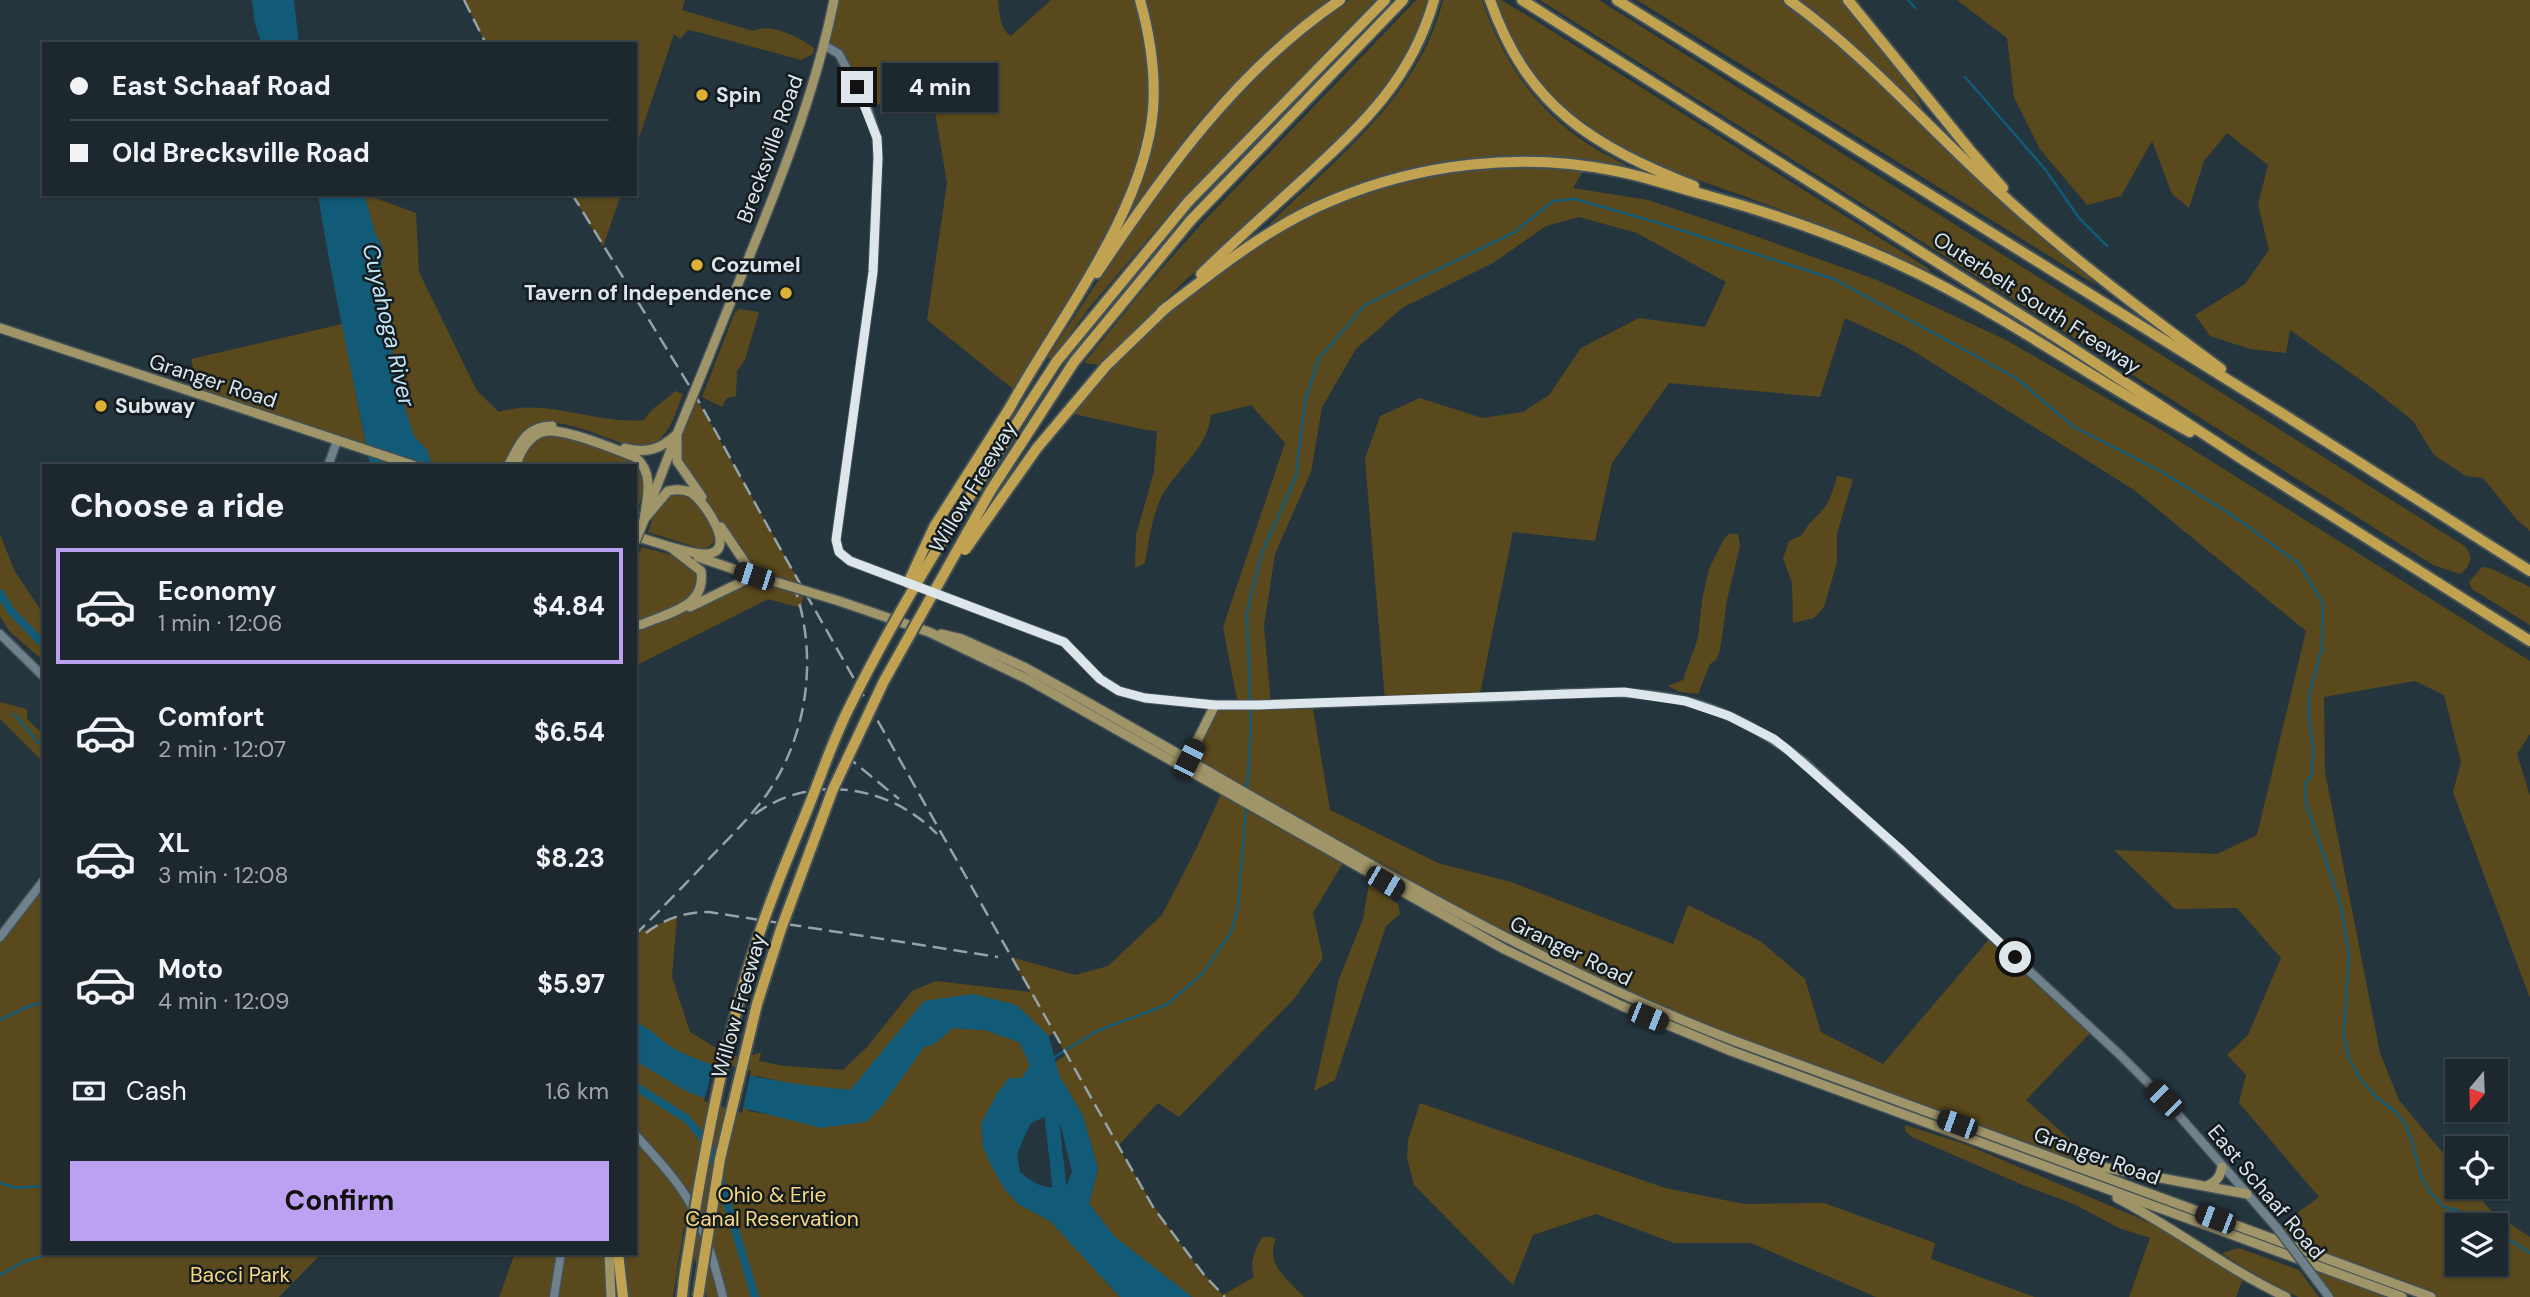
<!DOCTYPE html>
<html lang="en">
<head>
<meta charset="utf-8">
<style>
	body { margin:0; font-family:"DM Sans",sans-serif; background:#253036; color:#f1f3f6; height:100vh; display:flex; flex-direction:column; font-size:26px; white-space:nowrap }
	* { box-sizing:border-box; margin:0 }
	p { font-size:23px; color:#a0a6aa }
	.icon { flex:none; width:38px; height:38px; fill:none; stroke:currentColor; stroke-width:2; stroke-linecap:round; stroke-linejoin:round }
	.map { position:relative; flex:1; overflow:hidden }
	.panel { position:absolute; left:42px; top:464px; width:595px; height:791px; display:flex; flex-direction:column; background:#1c282e; border-radius:0px; box-shadow:0 2px 5px #0004,0 0 0 2px #3a444a }
	.panel>* { flex:none }
	.hud { position:absolute; left:42px; top:42px; width:595px; height:154px; border-radius:0px; box-shadow:0 2px 5px #0004,0 0 0 2px #3a444a; display:grid; align-content:center; height:154px; padding:0 28px; background:#1c282e }
	.needle { width:46px; rotate:199deg }
	.buttons { position:absolute; left:2445px; top:1059px; display:grid; gap:14px }
	.buttons a { display:grid; place-items:center; width:63px; height:63px; border-radius:0px; background:#1c282e; box-shadow:0 2px 5px #0004,0 0 0 2px #3a444a; font-size:35px }
	.end { position:absolute; width:32px; height:32px; margin:-16px; border:9px solid #dce6eb; background:#111; box-shadow:0 0 0 4px #111 }
	.from { border-radius:50% }
	.bubble { position:absolute; height:49px; border-radius:0px; background:#1c282e; box-shadow:0 2px 5px #0004,0 0 0 2px #3a444a; font-size:23px; font-weight:700; line-height:49px; text-align:center }
	.car { position:absolute; width:21px; height:42px; margin:-21px -10px; border-radius:9px; box-shadow:0 0 5px 2px #0007; background:linear-gradient(#222 24%,#8ab4d8 0 40%,#222 0 76%,#8ab4d8 0 86%,#222 0) }
	.hud b { display:flex; align-items:center; gap:24px; height:66px; font-size:26px }
	.hud b+b { border-top:2px solid #3a444a }
	.hud i { width:18px; height:18px; background:#f1f3f6 }
	ul { padding:0; list-style:none }
	li { display:flex; align-items:center; gap:21px; height:116px; margin:0 14px 10px; padding:0 14px; border:4px solid transparent; border-radius:0px }
	li div { flex:1 }
	li b { display:block; font-size:26px }
	li em { font-style:normal; font-weight:700 }
	li.on { border-color:#bca0f2 }
	li>.icon { width:63px; height:63px; stroke-width:1.5 }
	h2 { padding:0 28px; font-size:32px; line-height:84px }
	.pay { display:flex; align-items:center; gap:18px; height:77px; padding:0 28px; font-size:26px }
	.pay p { margin-inline-start:auto }
	.primary-button { display:flex; gap:14px; margin-top:auto; padding:14px 28px }
	.primary-button a { flex:1; height:80px; border-radius:0px; background:#bca0f2; color:#111; font-size:28px; font-weight:700; line-height:80px; text-align:center }
	.map>svg:first-child { display:block }
	.green { fill:#5a491c; fill-rule:evenodd }
	.water { fill:#115b78; fill-rule:evenodd }
	.pier { fill:#25353e }
	.lines { fill:none; stroke-linecap:round; stroke-linejoin:round }
	.stream { stroke:#115b78; stroke-width:2.5 }
	.canal { stroke:#115b78; stroke-width:8 }
	.river { stroke:#115b78; stroke-width:14 }
	.secondary-casing { stroke:#435158; stroke-width:11 }
	.primary-casing { stroke:#435158; stroke-width:12 }
	.highway-casing { stroke:#435158; stroke-width:14 }
	.secondary { stroke:#6f818b; stroke-width:8 }
	.primary { stroke:#a09568; stroke-width:9 }
	.highway { stroke:#c1a251; stroke-width:10 }
	.rail { stroke:#95a2a8; stroke-width:2.5; stroke-dasharray:14 7; stroke-linecap:butt }
	.secondary-bridge-casing { stroke:#435158; stroke-width:11; stroke-linecap:butt }
	.primary-bridge-casing { stroke:#435158; stroke-width:12; stroke-linecap:butt }
	.highway-bridge-casing { stroke:#435158; stroke-width:14; stroke-linecap:butt }
	.secondary-bridge { stroke:#6f818b; stroke-width:8 }
	.primary-bridge { stroke:#a09568; stroke-width:9 }
	.highway-bridge { stroke:#c1a251; stroke-width:10 }
	.route { stroke:#dce6eb; stroke-width:9 }
	.poi-dot { fill:#ddb133; stroke:#141c1f; stroke-width:2.5 }
	.labels { text-anchor:middle; stroke-width:5; stroke-linejoin:round; paint-order:stroke }
	.poi-label { font-size:21px; font-weight:bold; fill:#dce6eb; stroke:#141c1f; text-anchor:start }
	.street-label { font-size:21px; fill:#dce6eb; stroke:#141c1f }
	.park-label { font-size:21px; fill:#fbd982; stroke:#141c1f }
	.water-label { font-size:23px; font-style:italic; fill:#c2e6f8; stroke:#141c1f }
</style>
</head>
<body>
<div class="map">
<svg width="2530" height="1297" viewBox="0 0 2530 1297">
	<rect width="100%" height="100%" fill="#25353e"/>
	<g class="green">
		<path d="M464,0H685L682,10L753,31C771,22 800,38 814,48L813,54L801,60L702,33L688,30L680,39L674,34L635,150V44H486Z"/>
		<path d="M834,0H998C1000,13 999,29 1011,36L1051,0H1140L1153,110L1126,204L1018,393L927,320L947,183L935,112L896,100L867,107L839,54L824,45Z"/>
		<path d="M1146,0H1330C1271,42 1217,95 1173,154C1158,174 1145,195 1129,214C1160,134 1170,84 1146,0Z"/>
		<path d="M1349,0H1375L1177,205L1089,308L1052,359L1047,358C1133,231 1214,83 1349,0Z"/>
		<path d="M1416,0H1428C1408,92 1323,154 1258,214C1204,263 1150,312 1100,365L1084,363L1143,290L1203,222Z"/>
		<path d="M1443,0H1482C1501,56 1532,106 1582,140C1599,152 1617,160 1634,170L1615,167L1437,166L1272,226L1270,224C1337,157 1419,97 1443,0Z"/>
		<path d="M1495,0H1501L1533,19L1929,269L1928,272C1871,244 1812,221 1752,199C1687,175 1614,156 1562,107C1531,78 1511,39 1495,0Z"/>
		<path d="M1540,0H1599L2466,547L2471,558L2467,568L2460,574L2433,565Z"/>
		<path d="M1637,0H1782L1806,16L1831,39L2010,209L2084,272L2096,285Z"/>
		<path d="M1800,0H1841C1870,36 1907,72 1926,115L1822,17Z"/>
		<path d="M1957,0H2530V531L2517,520L2483,478L2466,476L2434,455L2413,421L2372,388L2290,330L2286,353L2250,349L2210,336L2195,315L2245,284L2269,250L2258,204L2268,165L2227,133L2204,161L2189,208L2172,194L2152,141L2121,196L2087,205L2040,149L2014,97L2007,38Z"/>
		<path d="M1466,165L1586,166L1573,188L1648,200L1758,237L1877,280L2006,340L2163,431L2530,661V734L2517,754L2530,796V998L2453,792L2461,762L2444,695L2415,681L2324,697L2325,772L2380,1053L2399,1100L2457,1170V1186L2471,1187L2492,1212L2530,1237V1297H2431L2291,1247L2277,1228L2319,1197L2239,1103L2246,1075L2227,1055L2248,1035L2281,958L2237,908L2175,909L2114,850L2217,854L2257,835L2306,631L2134,490L1907,347L1845,318L1820,397L1669,383L1612,463L1595,541L1513,532L1479,698L1385,701L1365,459L1380,416L1420,398L1482,418L1523,412L1549,395L1581,348L1639,318L1705,327L1726,282L1637,233L1579,217L1546,226L1493,263L1402,308L1356,349L1322,407L1311,472L1275,554L1264,626L1271,704L1312,703L1330,810L1438,863L1511,882L1673,944L1688,905L1760,941L1805,979L1821,1032L1883,1064L1992,936L2093,1030L2026,1100L2103,1169L2000,1139L1634,1001L1350,851L1313,913L1323,958L1294,999L1179,1117L1158,1103L1118,1146C1148,1199 1181,1251 1223,1295L1254,1277C1249,1263 1255,1250 1262,1237H1271L1276,1239C1264,1263 1289,1281 1304,1297H1192L1115,1237L1089,1204L1098,1168L1083,1116L1059,1075L1055,1062L1066,1055L1054,1033L1049,1036L1016,1005L973,994L880,1056L851,1090L802,1086L756,1076L748,1111L780,1116L896,1084L924,1047L934,1044L953,1028L984,1030L1019,1042L1030,1065L1022,1078L981,1124L983,1147L1003,1187L1018,1204L1050,1221L1120,1297H707L684,1226L673,1297H623L618,1253H635V1059L716,1067L677,1051L635,1022V931L638,933L677,916L672,977L690,1032L726,1054L744,1058L761,1052L759,1061L784,1066L843,1070L867,1047L912,991L936,981L1030,992L1011,957L1075,975L1108,966L1162,915L1196,849L1223,790V779L1189,759L1215,705H1238L1223,627L1285,443L1251,405L1211,415C1208,447 1179,467 1163,494C1152,514 1149,541 1145,563L1135,568L1136,535L1154,472L1157,431L1146,430L1065,412L1106,366L1222,266L1332,200ZM2457,1225H2496V1264H2457Z"/>
		<path d="M364,194L416,213L419,272L477,391L499,412C548,397 595,425 644,420C652,406 665,402 675,391L683,394C672,421 668,446 634,448C611,440 550,411 529,427C519,435 514,454 508,465H432L427,450L414,436L402,400L379,285L384,250L375,233Z"/>
		<path d="M572,194H621L603,247Z"/>
		<path d="M739,309L759,312L745,360L737,371L736,396L727,398L722,407L702,397L735,312Z"/>
		<path d="M342,324L367,450L200,395L191,359Z"/>
		<path d="M694,394L804,590L801,608L768,599L635,666V633L754,576L677,461V434Z"/>
		<path d="M555,434L631,459C649,478 645,492 635,515V466H520C525,447 536,437 555,434Z"/>
		<path d="M1837,476L1853,479L1837,534V562L1824,607L1814,618L1793,623L1792,583L1783,558L1789,541L1802,535C1807,525 1812,521 1820,513C1829,504 1834,489 1837,476Z"/>
		<path d="M680,493C698,499 706,518 716,533C717,542 710,547 702,549L648,532C654,515 659,495 680,493Z"/>
		<path d="M0,534L14,570L44,615V661L10,632L0,616Z"/>
		<path d="M1729,534H1738L1740,546L1727,600L1720,650L1716,660L1710,664L1698,694L1680,692L1668,686L1683,680L1698,638L1702,600L1709,569L1724,539Z"/>
		<path d="M642,547C658,552 682,555 692,568C715,596 655,619 635,622V562Z"/>
		<path d="M2482,567L2490,568L2530,587V625L2472,589L2469,582Z"/>
		<path d="M0,702L27,709V719L44,735V763L0,719Z"/>
		<path d="M44,880V1253H322L279,1297H0V937Z"/>
		<path d="M1369,884L1398,904L1400,914L1386,926L1335,1080L1314,1091L1339,979L1363,919Z"/>
		<path d="M1420,1103L1665,1188L1744,1204L1824,1203L1935,1243L1931,1259L2035,1297H1876L1751,1243H1674L1596,1214L1533,1235L1513,1285L1414,1185L1407,1158L1408,1140Z"/>
		<path d="M1905,1125L1965,1144L2155,1225L2157,1220L2244,1276L2236,1297H2129L2150,1238L2119,1228L2074,1204L2025,1186L1912,1137L1905,1131Z"/>
		<path d="M2239,1248L2299,1270L2319,1297H2298L2240,1266L2222,1253Z"/>
		<path d="M515,1253H609L611,1297H499Z"/>
		<path d="M2301,1260L2402,1297H2329Z"/>
	</g>
	<g class="water">
		<path d="M252,0H294L299,44H262L255,24Z"/>
		<path d="M318,194H364L375,233L384,250L379,285L402,400L414,436L427,450L432,465H370C353,375 332,285 318,194Z"/>
		<path d="M973,994L1016,1005L1049,1036L1059,1075L1083,1116L1098,1168L1089,1204L1115,1237L1192,1297H1120L1050,1221L1018,1204L1003,1187L992,1167L983,1147L981,1124L997,1093L1009,1078H1022L1030,1065L1019,1042L984,1030L953,1028L934,1044L924,1047L882,1106L866,1122L821,1128L708,1099L688,1092L635,1061V1022C652,1028 664,1045 680,1052C734,1077 793,1085 850,1090L924,1001ZM1044,1117L1054,1120L1061,1127L1072,1172L1066,1187C1044,1189 1037,1186 1020,1172L1017,1154L1030,1124Z"/>
	</g>
	<path class="pier" d="M714,1062L751,1071L742,1113L704,1101Z"/>
	<g class="lines">
		<g class="stream">
			<path d="M1908,0L1915,8"/>
			<path d="M1965,77L2045,169L2079,218L2107,246"/>
			<path d="M14,714L44,749"/>
			<path d="M1247,790L1251,728L1247,613L1261,555L1296,476L1305,401L1319,358L1365,305L1515,232L1553,201L1575,199L1662,224L1834,279L2016,378L2074,427L2162,472L2232,515L2298,563L2323,603L2322,648L2309,695V719L2314,752L2311,776L2306,783L2305,801L2340,902L2349,954L2344,1034L2348,1056L2358,1076L2376,1097L2396,1112L2405,1124L2412,1141L2421,1176L2430,1192L2444,1207L2472,1215L2487,1225"/>
			<path d="M0,1020L29,1006L44,1002"/>
			<path d="M1053,1058L1097,1031L1166,1005L1203,973L1231,932L1238,907L1246,807"/>
			<path d="M0,1183L16,1188L39,1186L44,1190"/>
			<path d="M2496,1231L2530,1253"/>
			<path d="M0,1275L23,1262L53,1253"/>
		</g>
		<g class="canal">
			<path d="M0,593L11,611L44,645"/>
			<path d="M635,1086L687,1119L711,1148L755,1297"/>
		</g>
		<path class="river" d="M1050,1102L1061,1201L1065,1205"/>
		<defs>
			<g id="secondary">
				<path d="M824,45L839,54L867,107L877,138L878,158L873,272L836,540L839,552L850,561L1064,642L1100,679L1119,691L1145,698L1215,705H1259C1341,702 1423,700 1505,697C1564,694 1627,687 1686,701C1730,712 1768,734 1804,762L2119,1054L2168,1103L2277,1228"/>
				<path d="M328,466L337,441"/>
				<path d="M0,634L44,677"/>
				<path d="M0,937L44,880"/>
				<path d="M635,1134C654,1156 676,1178 690,1203C706,1232 715,1266 723,1297"/>
				<path d="M554,1297L561,1253"/>
			</g>
			<g id="primary">
				<path d="M0,328L415,466"/>
				<path d="M709,356C755,239 809,124 834,0"/>
				<path d="M677,434V461L702,497"/>
				<path d="M625,448C647,454 661,449 677,434"/>
				<path d="M508,466C519,446 525,426 552,426"/>
				<path d="M516,466C520,450 531,432 549,431C569,430 615,449 635,457C655,473 647,498 644,520"/>
				<path d="M650,504L675,439"/>
				<path d="M645,518L668,491C675,489 682,489 690,492C702,498 739,550 708,554C696,555 681,549 669,547"/>
				<path d="M721,527L754,576"/>
				<path d="M635,536L674,548"/>
				<path d="M698,557L754,576"/>
				<path d="M839,601L929,632L1029,680L1504,949L1622,1006L1731,1051L2402,1297"/>
				<path d="M690,607L754,576"/>
				<path d="M635,626L643,624C670,612 706,607 701,571L674,550"/>
				<path d="M941,634L962,639L1024,667C1259,795 1484,945 1735,1041L2431,1297"/>
				<path d="M1186,763L1215,705"/>
				<path d="M2080,1163L2247,1194"/>
				<path d="M2207,1186C2217,1181 2220,1177 2222,1167"/>
				<path d="M2117,1198C2175,1228 2227,1269 2286,1297"/>
				<path d="M609,1253L611,1297"/>
			</g>
			<g id="highway">
				<path d="M1490,0C1528,108 1592,145 1694,186"/>
				<path d="M1522,0L2054,336L2245,461L2530,641"/>
				<path d="M1617,0L2286,416L2530,571"/>
				<path d="M1789,0C1865,54 1928,128 1997,190C2067,255 2144,312 2221,369"/>
				<path d="M1848,0L1969,149L2003,188"/>
				<path d="M1097,273C1165,171 1237,70 1340,0"/>
				<path d="M1201,274C1236,240 1272,208 1308,175C1365,122 1412,78 1434,0"/>
				<path d="M1162,311C1216,270 1269,226 1333,200C1421,163 1522,152 1616,171C1647,177 1678,188 1709,196C1798,220 1885,253 1966,299C2042,341 2113,391 2190,432"/>
				<path d="M1057,361L1188,202L1385,0"/>
				<path d="M1074,362L1191,220L1403,0"/>
				<path d="M1106,366L1167,307"/>
				<path d="M1009,409C1058,320 1144,213 1153,110C1156,72 1150,36 1140,0"/>
				<path d="M618,1253L623,1297"/>
				<path d="M682,1297L684,1278"/>
			</g>
		</defs>
		<use href="#secondary" class="secondary-casing"/>
		<use href="#primary" class="primary-casing"/>
		<use href="#highway" class="highway-casing"/>
		<use href="#secondary" class="secondary"/>
		<use href="#primary" class="primary"/>
		<use href="#highway" class="highway"/>
		<g class="rail">
			<path d="M464,0L486,44"/>
			<path d="M572,194L701,405L772,534L1153,1207L1205,1276L1225,1297"/>
			<path d="M845,755L899,799"/>
			<path d="M755,814C811,773 890,785 937,834"/>
			<path d="M646,933C665,918 686,912 709,912L998,957"/>
			<path d="M635,935C659,911 683,887 706,862C727,840 749,819 767,794C808,735 818,656 795,589"/>
		</g>
		<defs>
			<path id="secondary-bridge" d="M2277,1228L2329,1297"/>
			<g id="primary-bridge">
				<path d="M677,434L709,356"/>
				<path d="M635,542L644,520"/>
				<path d="M766,579L839,601"/>
			</g>
			<g id="highway-bridge">
				<path d="M965,550L1037,448L1106,366"/>
				<path d="M908,583L934,527L1009,409"/>
				<path d="M684,1278C700,1175 718,1073 747,972C763,917 786,862 808,808C821,776 832,742 848,710C908,588 983,475 1057,361"/>
				<path d="M698,1297L720,1159L757,1004L781,929L833,789L884,681L991,490L1074,362"/>
			</g>
		</defs>
		<use href="#secondary-bridge" class="secondary-bridge-casing"/>
		<use href="#primary-bridge" class="primary-bridge-casing"/>
		<use href="#highway-bridge" class="highway-bridge-casing"/>
		<use href="#secondary-bridge" class="secondary-bridge"/>
		<use href="#primary-bridge" class="primary-bridge"/>
		<use href="#highway-bridge" class="highway-bridge"/>
	</g>
	<g class="lines">
		<path class="route" d="M857,87L877,138L878,158L873,272L836,540L839,552L850,561L1064,642L1100,679L1119,691L1145,698L1215,705H1259L1624,692L1685,701L1729,716L1774,739L1788,750L1899,848L2015,957"/>
	</g>
	<g class="poi-dot">
		<circle cx="702" cy="95" r="7"/>
		<circle cx="697" cy="265" r="7"/>
		<circle cx="786" cy="293" r="7"/>
		<circle cx="101" cy="406" r="7"/>
	</g>
	<g class="labels">
		<g class="poi-label">
			<text x="716" y="102">Spin</text>
			<text x="711" y="272">Cozumel</text>
			<text x="772" y="300" text-anchor="end">Tavern of Independence</text>
			<text x="115" y="413">Subway</text>
		</g>
		<g class="street-label">
			<text transform="translate(770 149) rotate(-70)" y="7">Brecksville Road</text>
			<text transform="translate(2037 303) rotate(33)" y="7">Outerbelt South Freeway</text>
			<text transform="translate(213 381) rotate(18)" y="7">Granger Road</text>
			<text transform="translate(973 487) rotate(-59)" y="7">Willow Freeway</text>
			<text transform="translate(1571 951) rotate(26)" y="7">Granger Road</text>
			<text transform="translate(739 1006) rotate(-74)" y="7">Willow Freeway</text>
			<text transform="translate(2097 1156) rotate(20)" y="7">Granger Road</text>
			<text transform="translate(2266 1192) rotate(50)" y="7">East Schaaf Road</text>
		</g>
		<g class="park-label">
			<text x="772" y="1202">Ohio &amp; Erie<tspan x="772" dy="24">Canal Reservation</tspan></text>
			<text x="240" y="1282">Bacci Park</text>
		</g>
		<g class="water-label">
			<text transform="translate(389 325) rotate(77)" y="8">Cuyahoga River</text>
		</g>
	</g>
</svg>
<div class="buttons">
<a><svg class="needle" viewBox="-14 -14 28 28"><path d="M0-13l5 13h-10z" fill="#e53935"/><path d="M0 13l5-13h-10z" fill="#a0a6aa"/></svg></a>
<a><svg class="icon" aria-label="locate" viewBox="0 0 24 24"><circle cx="12" cy="12" r="6"/><path d="M12 2v4M12 18v4M2 12h4M18 12h4"/></svg></a>
<a><svg class="icon" aria-label="layers" viewBox="0 0 24 24"><path d="M12 4l9 5-9 5-9-5zM3 14l9 5 9-5"/></svg></a>
</div>
<i class="end from" style="left:2015px;top:957px"></i>
<i class="end" style="left:857px;top:87px"></i>
<div class="bubble" style="left:882px;top:63px;width:116px">4 min</div>
<i class="car" style="left:754px;top:576px;rotate:288deg"></i>
<i class="car" style="left:1189px;top:759px;rotate:26deg"></i>
<i class="car" style="left:1385px;top:882px;rotate:120deg"></i>
<i class="car" style="left:1648px;top:1017px;rotate:112deg"></i>
<i class="car" style="left:2164px;top:1099px;rotate:315deg"></i>
<i class="car" style="left:1957px;top:1124px;rotate:290deg"></i>
<i class="car" style="left:2215px;top:1219px;rotate:291deg"></i>
<div class="hud">
<b><i class="from"></i>East Schaaf Road</b>
<b><i></i>Old Brecksville Road</b>
</div>
<section class="panel">
<h2>Choose a ride</h2>
<ul>
<li class="on"><svg class="icon" aria-label="car" viewBox="0 0 24 24"><path d="M5 17H2v-5l4-1 3-4h7l3 4 3 1v5h-3M9 17h6M6 11h13"/><circle cx="7" cy="17" r="2"/><circle cx="17" cy="17" r="2"/></svg><div><b>Economy</b><p>1 min · 12:06</p></div><em>$4.84</em></li>
<li><svg class="icon" aria-label="car" viewBox="0 0 24 24"><path d="M5 17H2v-5l4-1 3-4h7l3 4 3 1v5h-3M9 17h6M6 11h13"/><circle cx="7" cy="17" r="2"/><circle cx="17" cy="17" r="2"/></svg><div><b>Comfort</b><p>2 min · 12:07</p></div><em>$6.54</em></li>
<li><svg class="icon" aria-label="car" viewBox="0 0 24 24"><path d="M5 17H2v-5l4-1 3-4h7l3 4 3 1v5h-3M9 17h6M6 11h13"/><circle cx="7" cy="17" r="2"/><circle cx="17" cy="17" r="2"/></svg><div><b>XL</b><p>3 min · 12:08</p></div><em>$8.23</em></li>
<li><svg class="icon" aria-label="car" viewBox="0 0 24 24"><path d="M5 17H2v-5l4-1 3-4h7l3 4 3 1v5h-3M9 17h6M6 11h13"/><circle cx="7" cy="17" r="2"/><circle cx="17" cy="17" r="2"/></svg><div><b>Moto</b><p>4 min · 12:09</p></div><em>$5.97</em></li>
</ul>
<div class="pay"><svg class="icon" aria-label="cash" viewBox="0 0 24 24"><path d="M3 7h18v10H3z"/><circle cx="12" cy="12" r="2"/></svg>Cash<p>1.6 km</p></div>
<div class="primary-button"><a>Confirm</a></div>
</section>
</div>
</body>
</html>
